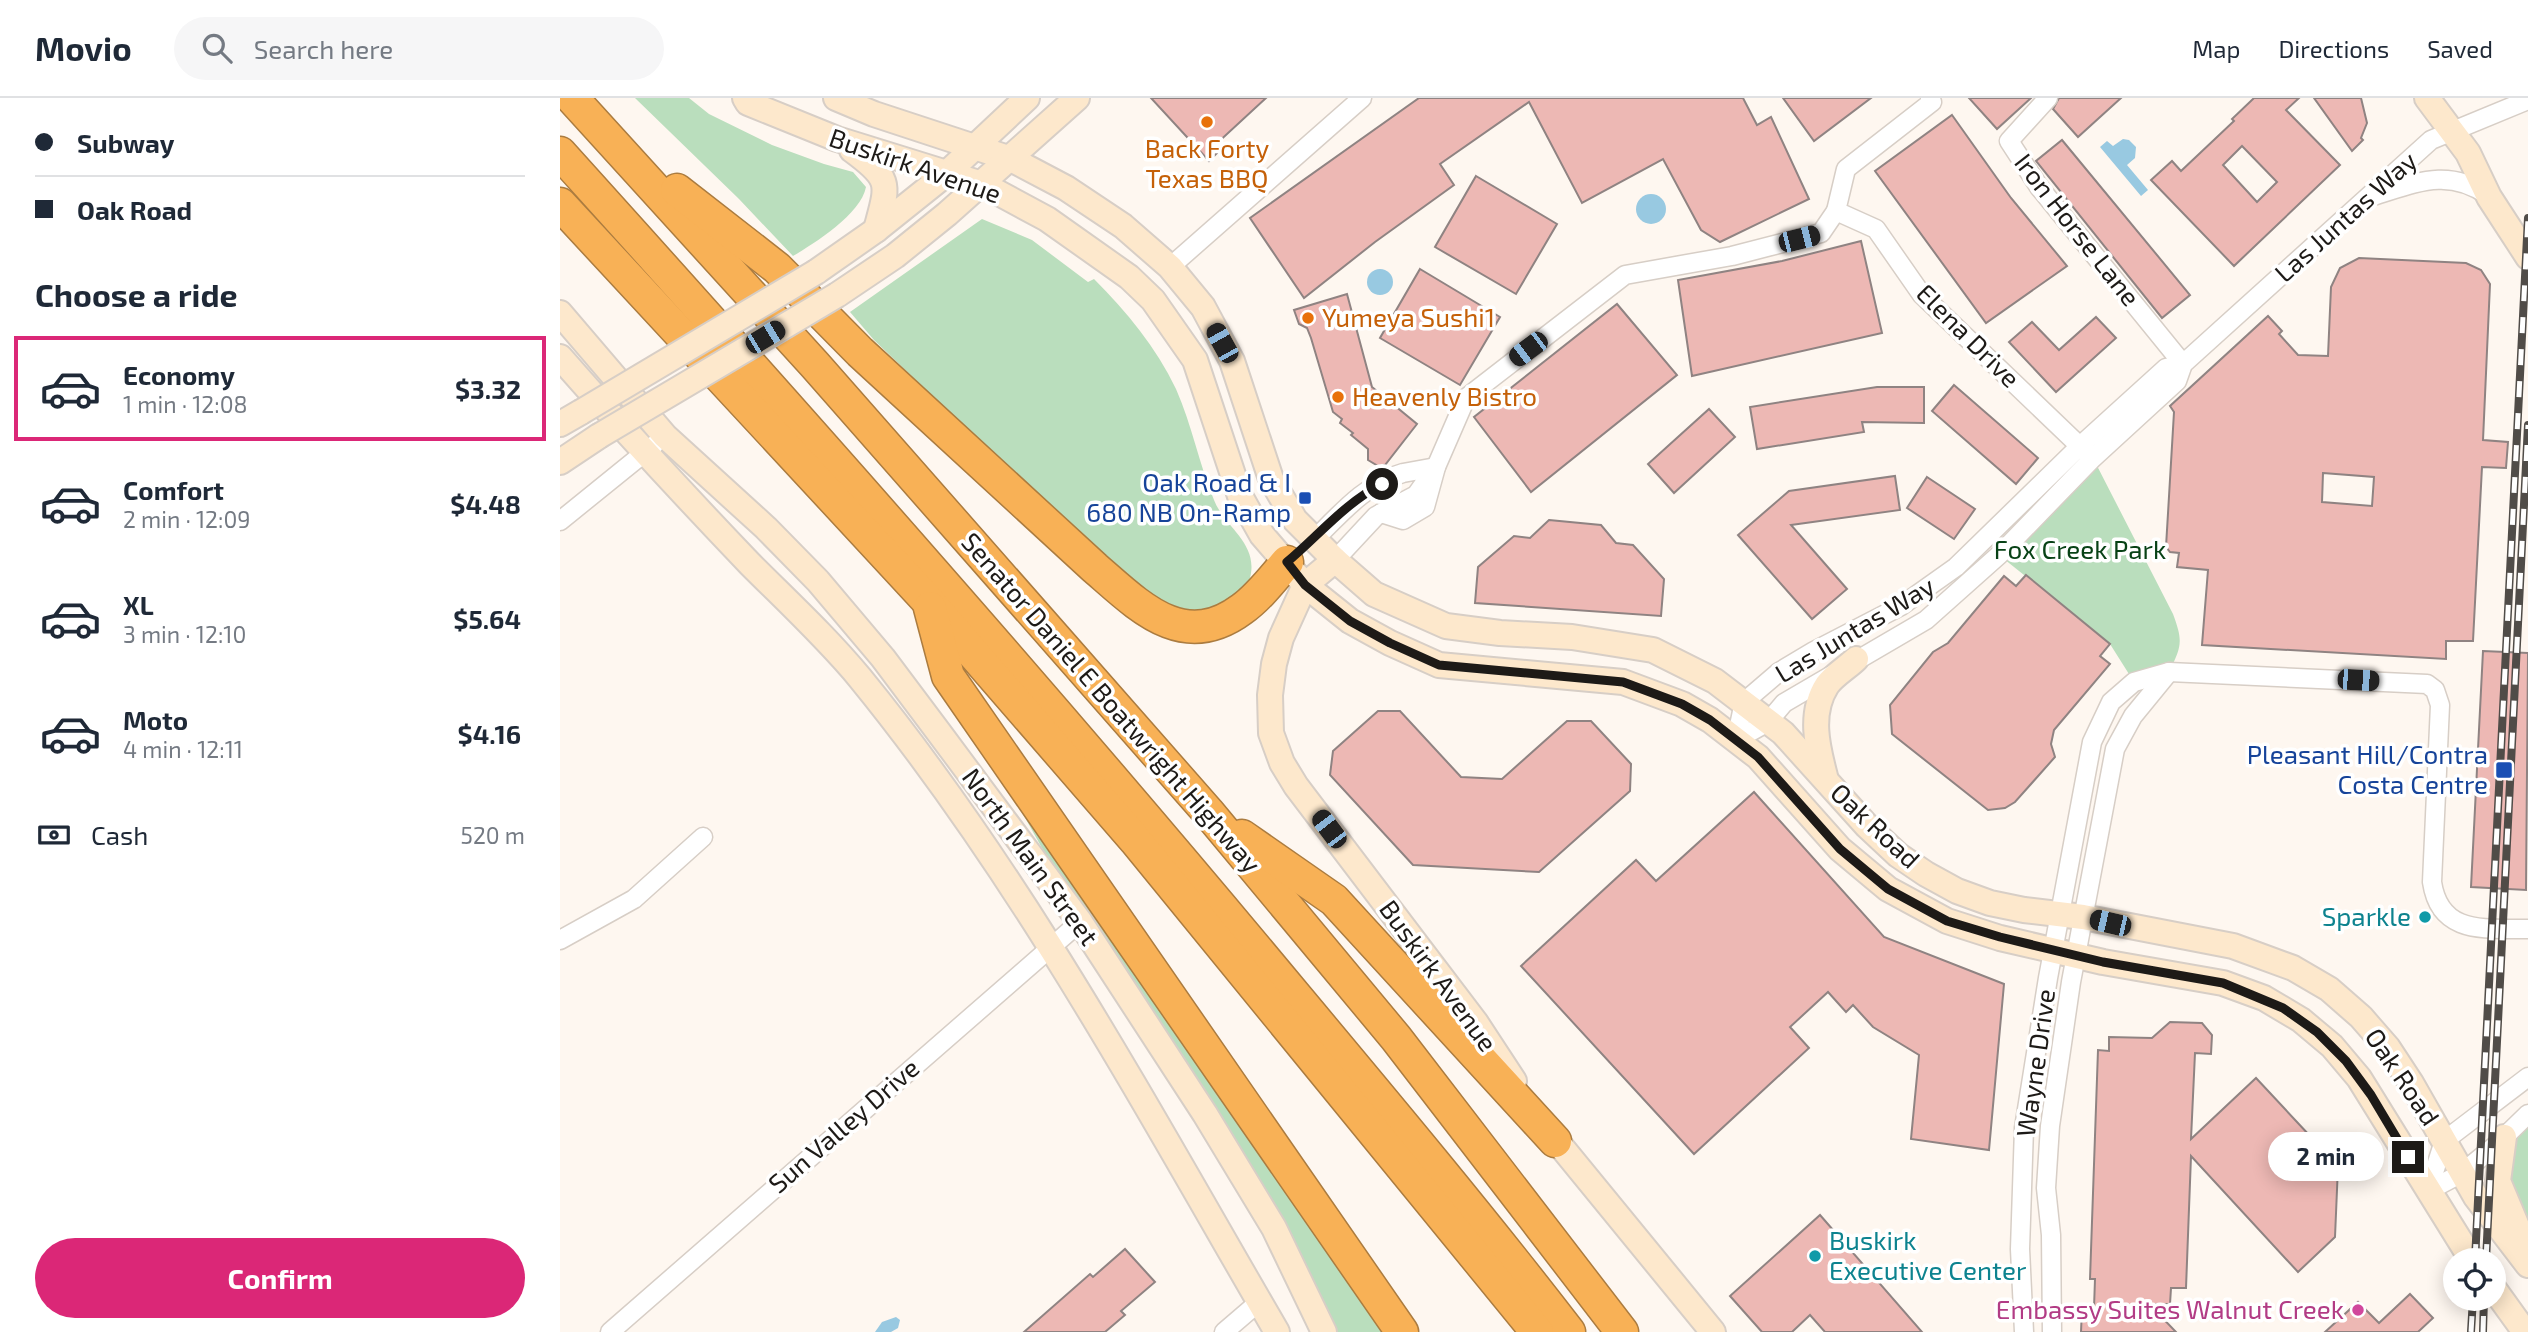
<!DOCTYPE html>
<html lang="en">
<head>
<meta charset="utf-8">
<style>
	body { margin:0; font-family:"Exo 2",sans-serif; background:#f6f6f7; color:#1f2937; height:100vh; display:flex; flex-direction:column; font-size:26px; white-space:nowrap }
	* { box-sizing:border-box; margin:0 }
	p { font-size:23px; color:#747a83 }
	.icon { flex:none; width:38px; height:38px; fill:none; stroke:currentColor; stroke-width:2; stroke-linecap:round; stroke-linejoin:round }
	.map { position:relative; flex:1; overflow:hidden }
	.drawer { display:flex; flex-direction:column; background:#fff; width:560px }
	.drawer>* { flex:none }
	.hud { display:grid; align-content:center; height:154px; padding:0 35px; background:#fff }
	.controls { position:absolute; left:1883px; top:1150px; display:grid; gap:14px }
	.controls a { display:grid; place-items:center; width:63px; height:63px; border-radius:50%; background:#fff; box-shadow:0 4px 18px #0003; font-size:35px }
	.end { position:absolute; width:32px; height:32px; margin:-16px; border:9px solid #1d1a17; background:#fff; box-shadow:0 0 0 4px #fff }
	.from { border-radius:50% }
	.bubble { position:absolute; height:49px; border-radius:24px; background:#fff; box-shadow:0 4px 18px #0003; font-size:23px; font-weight:700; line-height:49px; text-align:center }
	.car { position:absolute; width:21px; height:42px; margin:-21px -10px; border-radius:9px; box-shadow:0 0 5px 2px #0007; background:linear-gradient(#222 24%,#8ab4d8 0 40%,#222 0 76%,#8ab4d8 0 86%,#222 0) }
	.hud b { display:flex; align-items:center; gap:24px; height:66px; font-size:26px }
	.hud b+b { border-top:2px solid #e0e1e3 }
	.hud i { width:18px; height:18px; background:#1f2937 }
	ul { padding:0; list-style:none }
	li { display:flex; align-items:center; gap:21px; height:105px; margin:0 14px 10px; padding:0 21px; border:4px solid transparent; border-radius:0px }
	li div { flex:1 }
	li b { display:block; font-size:26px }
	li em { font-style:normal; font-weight:700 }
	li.current { border-color:#db2777 }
	li>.icon { width:63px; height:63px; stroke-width:1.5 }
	h2 { padding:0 35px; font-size:32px; line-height:84px }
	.pay { display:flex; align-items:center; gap:18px; height:77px; padding:0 35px; font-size:26px }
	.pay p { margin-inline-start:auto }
	.button { display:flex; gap:14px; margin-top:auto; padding:14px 35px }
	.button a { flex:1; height:80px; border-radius:42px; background:#db2777; color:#fff; font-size:28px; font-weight:700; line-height:80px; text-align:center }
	header { display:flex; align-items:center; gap:42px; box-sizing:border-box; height:98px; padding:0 35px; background:#fff; border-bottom:2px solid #e0e1e3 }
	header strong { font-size:33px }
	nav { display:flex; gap:38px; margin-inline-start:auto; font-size:24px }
	.search { width:490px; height:63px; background:#f6f6f7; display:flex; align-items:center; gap:18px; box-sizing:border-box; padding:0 24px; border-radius:38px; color:#747a83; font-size:26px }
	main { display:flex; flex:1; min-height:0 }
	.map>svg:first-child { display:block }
	.green { fill:#badebd }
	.water { fill:#98c9e1 }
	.building { fill:#edb8b4; stroke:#8f8382; stroke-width:2; fill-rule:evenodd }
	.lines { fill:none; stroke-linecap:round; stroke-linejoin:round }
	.street-casing { stroke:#d7cec6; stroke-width:21 }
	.secondary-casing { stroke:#d7cec6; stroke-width:28 }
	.highway-casing { stroke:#ab7c40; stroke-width:35 }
	.street { stroke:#fff; stroke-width:18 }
	.secondary { stroke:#fde8cc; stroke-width:24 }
	.highway { stroke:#f8b156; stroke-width:32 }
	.rail-casing { stroke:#504c48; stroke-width:8 }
	.rail { stroke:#fff; stroke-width:5; stroke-dasharray:16; stroke-linecap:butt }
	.secondary-bridge-casing { stroke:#d7cec6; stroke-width:28; stroke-linecap:butt }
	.secondary-bridge { stroke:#fde8cc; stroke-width:24 }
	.route { stroke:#1d1a17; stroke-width:9 }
	.food-dot { fill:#e8710a; stroke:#fff; stroke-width:2.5 }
	.transit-dot { fill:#1a4fb4; stroke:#fff; stroke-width:2.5 }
	.culture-dot { fill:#0f9aa8; stroke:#fff; stroke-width:2.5 }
	.hotel-dot { fill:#d1479c; stroke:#fff; stroke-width:2.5 }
	.labels { text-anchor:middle; stroke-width:7; stroke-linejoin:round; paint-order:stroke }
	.food-label { font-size:26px; fill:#c56008; stroke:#fff; text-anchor:start }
	.street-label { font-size:26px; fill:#1d1a17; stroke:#fff }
	.transit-label { font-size:26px; fill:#164399; stroke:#fff; text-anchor:end }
	.park-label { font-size:26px; fill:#084216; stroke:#fff }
	.culture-label { font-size:26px; fill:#0d838f; stroke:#fff; text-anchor:end }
	.hotel-label { font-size:26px; fill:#b23c85; stroke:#fff; text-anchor:end }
</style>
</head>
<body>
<header>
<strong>Movio</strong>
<div class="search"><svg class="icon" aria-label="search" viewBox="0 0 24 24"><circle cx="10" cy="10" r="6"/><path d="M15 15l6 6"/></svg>Search here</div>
<nav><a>Map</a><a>Directions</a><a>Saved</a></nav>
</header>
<main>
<section class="drawer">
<div class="hud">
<b><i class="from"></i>Subway</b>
<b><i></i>Oak Road</b>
</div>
<h2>Choose a ride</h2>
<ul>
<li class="current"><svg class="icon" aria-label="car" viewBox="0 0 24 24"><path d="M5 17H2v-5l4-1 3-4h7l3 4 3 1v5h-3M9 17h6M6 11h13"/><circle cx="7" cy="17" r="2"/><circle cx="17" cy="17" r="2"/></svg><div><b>Economy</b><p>1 min · 12:08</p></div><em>$3.32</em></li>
<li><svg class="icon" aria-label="car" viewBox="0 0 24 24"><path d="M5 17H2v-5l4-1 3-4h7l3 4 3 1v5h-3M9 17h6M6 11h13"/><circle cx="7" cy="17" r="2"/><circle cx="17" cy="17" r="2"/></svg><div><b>Comfort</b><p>2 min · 12:09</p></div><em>$4.48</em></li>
<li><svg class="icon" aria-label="car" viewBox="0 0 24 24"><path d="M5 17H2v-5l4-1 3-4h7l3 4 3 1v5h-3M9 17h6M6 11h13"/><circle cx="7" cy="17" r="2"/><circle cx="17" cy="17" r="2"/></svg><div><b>XL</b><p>3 min · 12:10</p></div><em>$5.64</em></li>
<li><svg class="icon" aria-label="car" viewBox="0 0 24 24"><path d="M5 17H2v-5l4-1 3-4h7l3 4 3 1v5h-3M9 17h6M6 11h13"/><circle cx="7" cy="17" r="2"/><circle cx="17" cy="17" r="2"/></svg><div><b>Moto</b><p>4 min · 12:11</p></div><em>$4.16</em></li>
</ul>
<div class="pay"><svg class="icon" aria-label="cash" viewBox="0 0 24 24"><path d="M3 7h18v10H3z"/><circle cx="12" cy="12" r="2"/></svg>Cash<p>520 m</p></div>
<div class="button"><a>Confirm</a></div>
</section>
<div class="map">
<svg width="1968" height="1234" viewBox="0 0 1968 1234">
	<rect width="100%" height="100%" fill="#fef7f0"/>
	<g class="green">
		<path d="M75,0H129L149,16L212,47L264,66L293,74L306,89C301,116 255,145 233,158L179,101Z"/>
		<path d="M422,121L472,142L528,184L534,181C567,214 596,249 616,291C632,327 639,366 654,402C665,430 699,445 690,480C687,492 680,498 669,503C658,508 642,516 629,515C579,511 481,404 444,368C401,326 358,284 314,242L290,214Z"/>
		<path d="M1533,360L1613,516C1623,543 1622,548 1609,574L1574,584L1550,546L1439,457Z"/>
		<path d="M458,707L842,1234H765L522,822Z"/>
		<path d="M1968,1016V1167L1936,1126L1944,1039Z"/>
	</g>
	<g class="water">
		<path d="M1563,41L1569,42L1576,49L1575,60L1567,67L1588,92L1581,98L1540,49L1547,43L1553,48Z"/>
		<circle cx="1091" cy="111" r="15"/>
		<circle cx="820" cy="184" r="13"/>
		<path d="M336,1219L340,1222L338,1230L331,1234H315L322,1224Z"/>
	</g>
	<g class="building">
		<path d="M591,0H706L654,48L659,53L649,63Z"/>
		<path d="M859,0H1183L1197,27L1211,19L1249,101L1160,144L1141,132L1103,61L1022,105L969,4L880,66L894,87L815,144L744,200L690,120Z"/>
		<path d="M1223,0H1311L1254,43Z"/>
		<path d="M1409,0H1471L1437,31Z"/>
		<path d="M1499,0H1561L1518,39L1493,11Z"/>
		<path d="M1694,0H1739L1726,12L1780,67L1674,168L1591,82L1612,63L1621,73L1674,23L1672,21ZM1682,48L1717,84L1697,104L1663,67Z"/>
		<path d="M1754,0H1801L1807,25L1801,40L1803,42L1792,53Z"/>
		<path d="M1392,17L1451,100L1507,168L1426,225L1315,73Z"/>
		<path d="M1502,42L1630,197L1602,220L1476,63Z"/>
		<path d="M916,78L997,126L956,196L875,149Z"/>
		<path d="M1301,143L1322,235L1132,278L1118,182L1222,163Z"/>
		<path d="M1799,160L1906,165L1921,172L1930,186L1923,342L1948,344L1946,370L1922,369L1913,543H1886V561L1642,547L1648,472L1617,469L1619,455L1610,454L1606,449L1614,314L1610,308L1708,218L1722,233L1719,236L1738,257L1768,258L1771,189L1780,170ZM1763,375L1814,379L1812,408L1762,404Z"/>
		<path d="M860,171L940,219L900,287L820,240Z"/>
		<path d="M787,196L812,289L857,326L825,367L818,368L808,362V351L791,337L793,335L780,325L782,321L773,314L751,240L747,230L739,226L734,212Z"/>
		<path d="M1057,206L1117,277L971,394L914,319Z"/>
		<path d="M1536,219L1556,240L1496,294L1449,244L1472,224L1499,252Z"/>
		<path d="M1394,287L1478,360L1456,386L1372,313Z"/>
		<path d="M1317,289H1364V325L1302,324L1304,334L1197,351L1190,309Z"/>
		<path d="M1149,311L1175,339L1114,395L1088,366Z"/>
		<path d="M1335,378L1340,412L1231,427L1287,491L1252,521L1178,437L1229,393Z"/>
		<path d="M1367,379L1415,411L1394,441L1347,410Z"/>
		<path d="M989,422L1041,427L1056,445L1073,447L1104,481L1101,518L915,505L918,469L954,438L970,440Z"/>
		<path d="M1466,477L1550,546L1540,558L1550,566L1494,632L1491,646L1495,659L1455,704L1445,710L1428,712L1332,636L1330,607L1373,554L1388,545L1444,478L1456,488Z"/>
		<path d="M1923,553L1968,555L1966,792L1911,789Z"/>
		<path d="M818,613H840L901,679L942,681L1007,623H1031L1071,666L1070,693L979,774L853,767L770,677L773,653Z"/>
		<path d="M1194,694L1324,839L1444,886L1429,1052L1351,1041L1359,957L1313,929L1293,907L1286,914L1268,894L1230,929L1249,950L1134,1056L961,868L1076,762L1096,783Z"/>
		<path d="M1610,924L1642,925L1652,937L1651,956L1635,955L1631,1041L1696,980L1778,1068L1775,1139L1738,1174L1631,1058L1626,1190H1611L1610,1206H1589L1616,1234H1521L1522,1210H1534L1535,1181H1530L1538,952L1549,953V939L1592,940Z"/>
		<path d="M1260,1117L1362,1234H1265L1250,1217L1232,1234H1202L1170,1198Z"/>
		<path d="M565,1151L595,1184L561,1213L565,1217L545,1234H464L530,1176L533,1179Z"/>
		<path d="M1850,1196L1873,1220L1858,1234H1765L1798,1204L1819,1225Z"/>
	</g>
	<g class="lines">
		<defs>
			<g id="street">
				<path d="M1370,0L1372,4L1286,71L1276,113L1316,131L1362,197L1528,356"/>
				<path d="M1488,0L1449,43L1479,89L1623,266"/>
				<path d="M1813,98C1856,85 1888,69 1929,98"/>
				<path d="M610,169L802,0"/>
				<path d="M821,415L843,422L865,409L876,369L906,300L1065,177L1172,158L1261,135L1276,113"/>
				<path d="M0,423L94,347"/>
				<path d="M755,441C781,415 807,385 843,375C854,373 865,371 876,369L856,397L816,418L775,462"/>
				<path d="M1176,642L1208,624L1224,605L1366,522L1439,457L1533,360L1617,283L1623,266L1871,42L1968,2"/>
				<path d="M1176,642L1184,604L1219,574L1254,553L1341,508L1396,469L1520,348L1606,270L1623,266"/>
				<path d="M0,842L74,801L143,739"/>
				<path d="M1868,1093L1884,1043L1968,979"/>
				<path d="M1868,1093L1902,1075L1935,1048L1968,1016"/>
				<path d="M50,1234L520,824"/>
				<path d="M664,1234L699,1204"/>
				<path d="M1464,1234L1460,1151L1464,1030L1488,880L1532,644L1551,604L1574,584L1609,574L1867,586L1875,592L1880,607L1872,784C1880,838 1926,830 1968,831"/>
				<path d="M1492,1234L1491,1137L1486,1090L1490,1028L1511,884L1555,651L1573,618L1609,574"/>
			</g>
			<g id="secondary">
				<path d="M185,0L188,5L277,41L422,86L487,121L569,179L593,202L635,262L680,398L702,437L745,487L790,523L830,545L879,567L1063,584L1122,606L1150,622L1198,659L1280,751L1328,791L1387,823L1440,840L1543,864L1663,885L1704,900L1741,922L1772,948L1799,980L1912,1162"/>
				<path d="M276,0L314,16L451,61L506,90L563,128L610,169L643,209L672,263L711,381L735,422L775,462L814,496L886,528L940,535L1012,539L1093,552L1155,583L1223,635L1307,728L1338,757L1366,776L1397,793L1430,805L1464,812L1523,819L1673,848L1733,870L1769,891L1801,919L1828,950L1851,985L1916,1099L1968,1167"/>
				<path d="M1867,0L1908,55L1929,99L1968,159"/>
				<path d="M292,52C333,82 328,86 316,132"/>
				<path d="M256,174L316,132L386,76L467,0"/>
				<path d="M277,197L335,158L387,116L517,0"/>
				<path d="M0,215L105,338L206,430L258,483L323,560L380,636L520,824L645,1016L714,1130L764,1234"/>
				<path d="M0,259C62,330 125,398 190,466C227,503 267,540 300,580C464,781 587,1011 717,1234"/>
				<path d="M0,326L21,314"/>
				<path d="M0,364L39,338"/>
				<path d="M775,462L745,487L721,540L714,566L710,597L711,635L722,665L736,688L916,925L954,983"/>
				<path d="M1265,678C1257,648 1249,615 1267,587C1274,577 1288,569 1296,561"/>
				<path d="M986,1030L1153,1234"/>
				<path d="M1944,1039L1938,1083L1967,1152"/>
				<path d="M1934,1191L1965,1234"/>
			</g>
			<g id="highway">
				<path d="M12,0L255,267L648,714L836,940L1062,1234"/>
				<path d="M0,55C251,333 499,613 738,901C830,1011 922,1121 1009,1234"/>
				<path d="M117,92L217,170L300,254L535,470C579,508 623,555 682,511C699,499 713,480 727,464"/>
				<path d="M0,106L367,502L575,742L977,1234"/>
				<path d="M370,510L388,578L842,1234"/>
				<path d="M682,738L774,802L995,1043"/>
			</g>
		</defs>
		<use href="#street" class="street-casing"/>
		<use href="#secondary" class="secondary-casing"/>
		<use href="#highway" class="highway-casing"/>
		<use href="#street" class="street"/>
		<use href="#secondary" class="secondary"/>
		<use href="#highway" class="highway"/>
		<defs>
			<g id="rail">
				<path d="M1915,1162L1968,120"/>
				<path d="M1926,1162L1968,327"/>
				<path d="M1911,1234L1913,1200"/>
				<path d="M1923,1234L1924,1200"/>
			</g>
		</defs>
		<use href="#rail" class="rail-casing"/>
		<use href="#rail" class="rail"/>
		<defs>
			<g id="secondary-bridge">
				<path d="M21,314L256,174"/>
				<path d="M39,338L277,197"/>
			</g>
		</defs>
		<use href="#secondary-bridge" class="secondary-bridge-casing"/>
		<use href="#secondary-bridge" class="secondary-bridge"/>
	</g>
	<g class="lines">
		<path class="route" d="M822,386C785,405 759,437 727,464L745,487L790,523L830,545L879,567L1063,584L1122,606L1150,622L1198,659L1280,751L1328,791L1387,823L1440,839L1543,864L1663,885L1723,910L1757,934L1786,963L1811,997L1848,1059"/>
	</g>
	<g class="food-dot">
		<circle cx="647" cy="24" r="7"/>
		<circle cx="748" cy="220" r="7"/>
		<circle cx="778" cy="299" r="7"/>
	</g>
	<g class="transit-dot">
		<rect x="738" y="393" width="14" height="14" rx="3.5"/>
		<rect x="1935" y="663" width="18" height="18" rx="3.5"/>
	</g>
	<g class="culture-dot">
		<circle cx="1865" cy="819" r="7"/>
		<circle cx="1255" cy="1158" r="7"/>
	</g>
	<circle class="hotel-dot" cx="1798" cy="1212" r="7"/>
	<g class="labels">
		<g class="food-label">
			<text x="647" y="60" text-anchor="middle">Back Forty<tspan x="647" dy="30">Texas BBQ</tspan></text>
			<text x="762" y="229">Yumeya Sushi1</text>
			<text x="792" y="308">Heavenly Bistro</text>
		</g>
		<g class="street-label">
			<text transform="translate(355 68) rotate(19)" y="9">Buskirk Avenue</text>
			<text transform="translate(1786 119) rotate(-42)" y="9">Las Juntas Way</text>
			<text transform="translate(1517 132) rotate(52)" y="9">Iron Horse Lane</text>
			<text transform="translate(1408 238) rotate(45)" y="9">Elena Drive</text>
			<text transform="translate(1295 532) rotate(-31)" y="9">Las Juntas Way</text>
			<text transform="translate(551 605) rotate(49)" y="9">Senator Daniel E Boatwright Highway</text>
			<text transform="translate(1315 728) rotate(43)" y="9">Oak Road</text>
			<text transform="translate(470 759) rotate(54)" y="9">North Main Street</text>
			<text transform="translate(878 878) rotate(54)" y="9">Buskirk Avenue</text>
			<text transform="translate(1476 965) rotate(-82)" y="9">Wayne Drive</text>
			<text transform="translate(1842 979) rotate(56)" y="9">Oak Road</text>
			<text transform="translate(284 1028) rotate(-41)" y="9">Sun Valley Drive</text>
		</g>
		<g class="transit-label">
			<text x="731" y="394">Oak Road &amp; I<tspan x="731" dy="30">680 NB On-Ramp</tspan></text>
			<text x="1928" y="666">Pleasant Hill/Contra<tspan x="1928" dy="30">Costa Centre</tspan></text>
		</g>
		<g class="park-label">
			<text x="1520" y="461">Fox Creek Park</text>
		</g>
		<g class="culture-label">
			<text x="1851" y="828">Sparkle</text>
			<text x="1269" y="1152" text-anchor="start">Buskirk<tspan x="1269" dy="30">Executive Center</tspan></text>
		</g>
		<g class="hotel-label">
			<text x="1784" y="1221">Embassy Suites Walnut Creek</text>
		</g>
	</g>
</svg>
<div class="controls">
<a><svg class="icon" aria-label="locate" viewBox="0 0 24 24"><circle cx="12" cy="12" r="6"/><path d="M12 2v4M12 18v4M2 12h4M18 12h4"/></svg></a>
</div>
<i class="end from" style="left:822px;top:386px"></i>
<i class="end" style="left:1848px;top:1059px"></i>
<div class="bubble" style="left:1708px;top:1034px;width:116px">2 min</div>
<i class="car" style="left:1239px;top:141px;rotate:76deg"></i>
<i class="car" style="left:205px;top:239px;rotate:59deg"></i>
<i class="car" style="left:662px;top:245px;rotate:331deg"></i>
<i class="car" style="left:968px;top:251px;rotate:233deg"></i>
<i class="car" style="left:1798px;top:582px;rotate:93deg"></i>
<i class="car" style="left:769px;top:731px;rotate:323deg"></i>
<i class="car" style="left:1550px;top:825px;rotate:283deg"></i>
</div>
</main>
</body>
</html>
